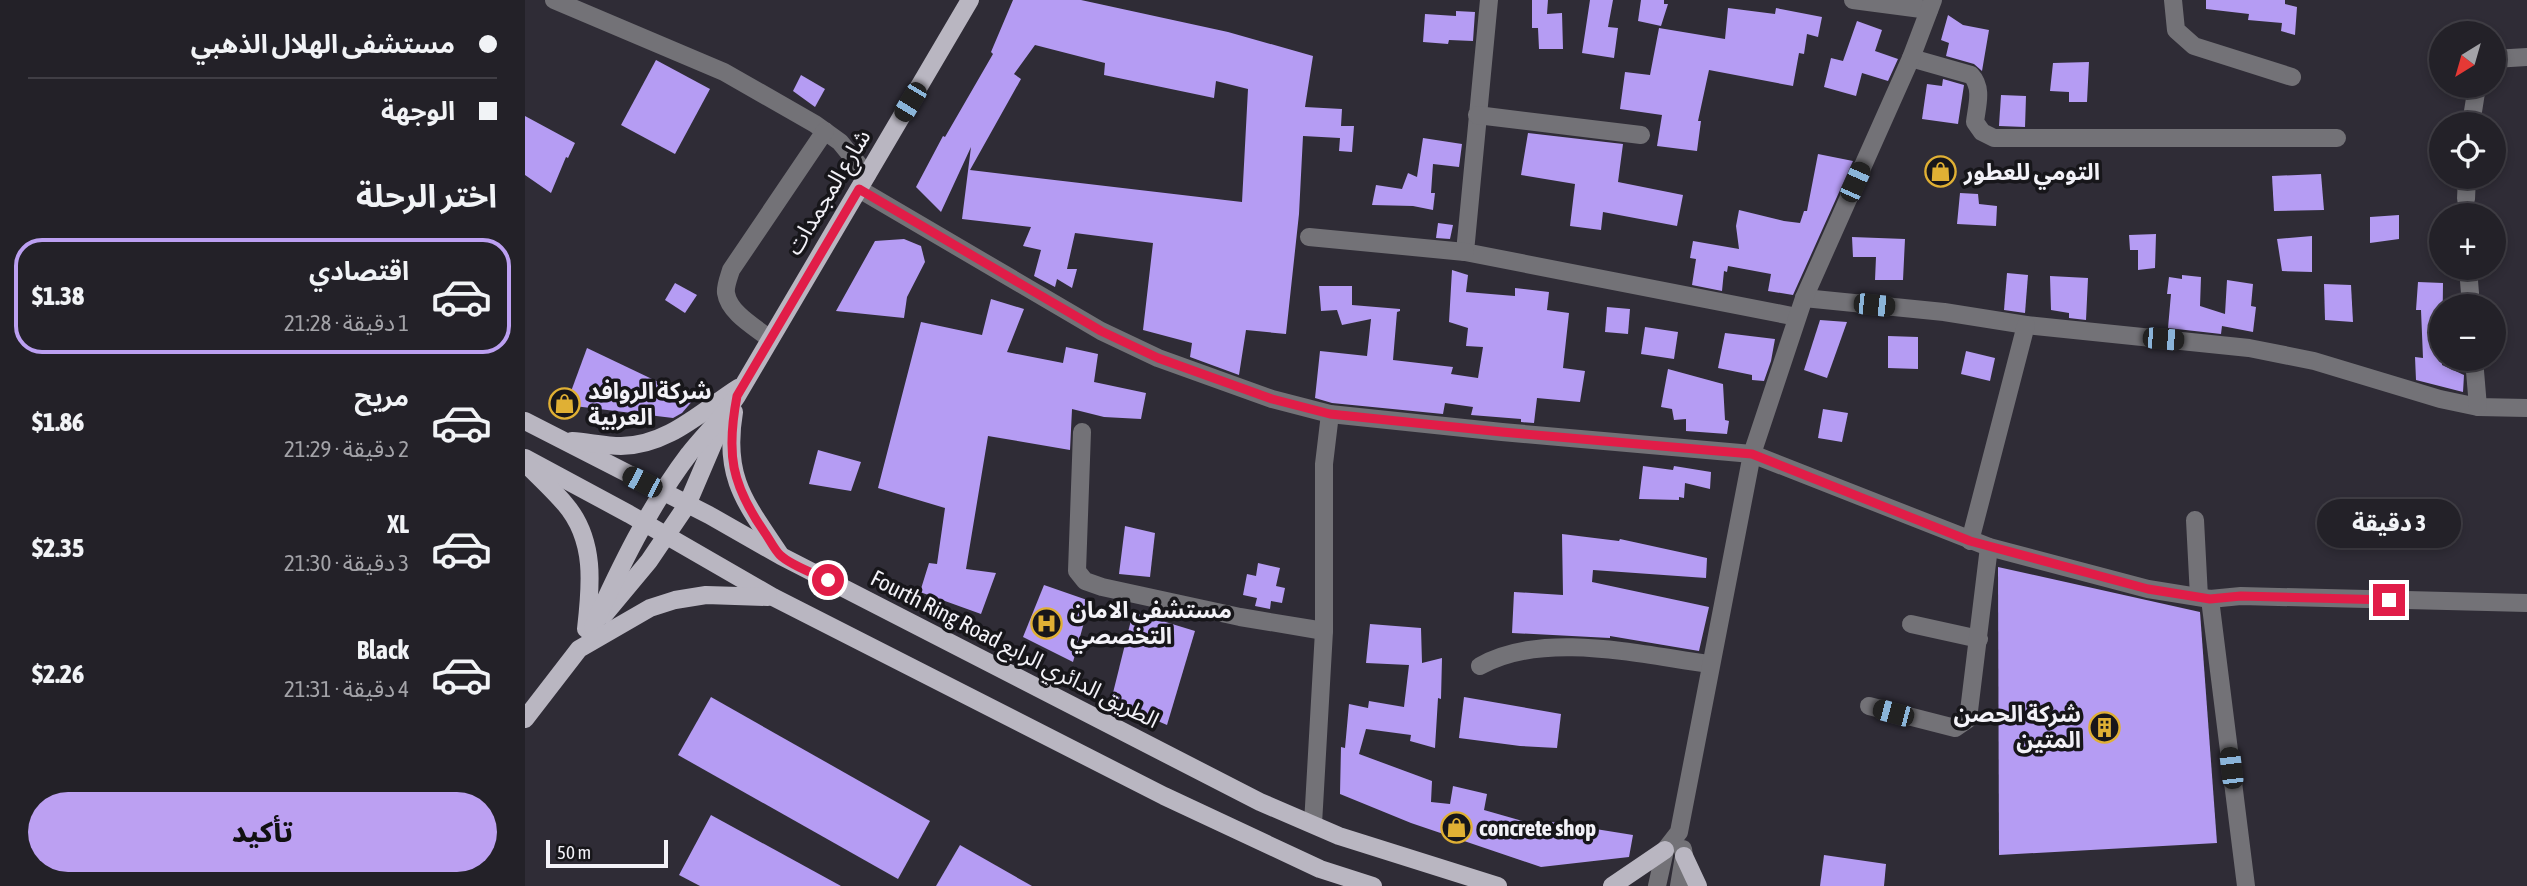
<!DOCTYPE html>
<html lang="ar">
<head>
<meta charset="utf-8">
<style>
	body { margin:0; font-family:"Asap Condensed","Noto Sans Arabic",sans-serif; background:#2b2930; color:#f1f3f6; direction:rtl; height:100vh; display:flex; flex-direction:column; font-size:26px; white-space:nowrap }
	* { box-sizing:border-box; margin:0 }
	p { font-size:23px; color:#a3a3a8 }
	.icon { flex:none; width:38px; height:38px; fill:none; stroke:currentColor; stroke-width:2; stroke-linecap:round; stroke-linejoin:round }
	.map { position:relative; flex:1; overflow:hidden; direction:ltr }
	.panel { display:flex; flex-direction:column; background:#232128; width:525px }
	.panel>* { flex:none }
	.top-card { display:grid; align-content:center; height:154px; padding:0 28px; background:#232128 }
	.needle { width:46px; rotate:217deg }
	.controls { position:absolute; left:1904px; top:21px; display:grid; gap:14px }
	.controls a { display:grid; place-items:center; width:77px; height:77px; border-radius:50%; background:#232128; box-shadow:0 4px 10px #0003,0 0 0 2px #403e45; font-size:35px }
	.scale { position:absolute; left:21px; bottom:18px; width:122px; box-sizing:border-box; padding-left:7px; border:4px solid #f3f2f8; border-top:0; font-size:19px; line-height:24px; white-space:nowrap; color:#f3f2f8; -webkit-text-stroke:5px #17161a; paint-order:stroke }
	.end { position:absolute; width:32px; height:32px; margin:-16px; border:9px solid #e11d48; background:#fff; box-shadow:0 0 0 4px #fff }
	.from { border-radius:50% }
	.bubble { position:absolute; height:49px; border-radius:24px; background:#232128; box-shadow:0 4px 10px #0003,0 0 0 2px #403e45; font-size:23px; font-weight:800; line-height:49px; text-align:center; direction:rtl }
	.car { position:absolute; width:21px; height:42px; margin:-21px -10px; border-radius:9px; box-shadow:0 0 5px 2px #0007; background:linear-gradient(#222 24%,#8ab4d8 0 40%,#222 0 76%,#8ab4d8 0 86%,#222 0) }
	.top-card b { display:flex; align-items:center; gap:24px; height:66px; font-size:26px }
	.top-card b+b { border-top:2px solid #403e45 }
	.top-card i { width:18px; height:18px; background:#f1f3f6 }
	ul { padding:0; list-style:none }
	li { display:flex; align-items:center; gap:21px; height:116px; margin:0 14px 10px; padding:0 14px; border:4px solid transparent; border-radius:28px }
	li div { flex:1 }
	li b { display:block; font-size:26px }
	li em { font-style:normal; font-weight:800 }
	li.active { border-color:#bca0f2 }
	li>.icon { width:63px; height:63px; stroke-width:1.5 }
	h2 { padding:0 28px; font-size:32px; line-height:84px }
	.primary-button { display:flex; gap:14px; margin-top:auto; padding:14px 28px }
	.primary-button a { flex:1; height:80px; border-radius:42px; background:#bca0f2; color:#111; font-size:28px; font-weight:800; line-height:80px; text-align:center }
	main { display:flex; flex:1; min-height:0 }
	.map>svg:first-child { display:block }
	.building { fill:#b59cf3; fill-rule:evenodd }
	.lines { fill:none; stroke-linecap:round; stroke-linejoin:round }
	.minor { stroke:#737277; stroke-width:18 }
	.major { stroke:#b9b6c1; stroke-width:18 }
	.route { stroke:#e11d48; stroke-width:9 }
	.labels { text-anchor:middle; stroke-width:7; stroke-linejoin:round; paint-order:stroke }
	.poi-label { font-size:23px; font-weight:bold; fill:#f3f2f8; stroke:#17161a; text-anchor:start }
	.street-label { font-size:23px; fill:#f3f2f8; stroke:#17161a }
</style>
</head>
<body>
<main>
<div class="map">
<svg width="2002" height="886" viewBox="0 0 2002 886">
	<rect width="100%" height="100%" fill="#2f2c36"/>
	<g class="building">
		<path d="M488,0H556L703,32L788,56L780,107L817,109L816,126H829L827,152L814,151L815,138L778,136L774,214L761,334L721,330L714,375L665,357L667,343L618,330L628,243L550,233L542,269H552L547,288L532,279L530,287L509,276L516,250L498,246L506,227L437,219L446,147L416,212L391,187L418,136L420,137L468,54L466,52ZM510,45L580,63L579,75L689,98L691,81L723,89L717,202L445,170L496,79L489,74Z"/>
		<path d="M1007,0H1023L1022,14L1037,13L1038,49H1014L1013,28H1007Z"/>
		<path d="M1065,0H1088L1083,27L1093,28L1089,58L1057,53Z"/>
		<path d="M1116,0H1139V4H1143L1136,26L1113,21Z"/>
		<path d="M1681,0H1760V4L1772,7L1770,35L1756,31L1757,23L1723,20L1724,14L1681,9Z"/>
		<path d="M1203,8L1250,14L1251,8L1297,17L1293,37L1282,34L1279,54L1274,53L1268,86L1184,70L1173,121H1176L1172,151L1132,146L1137,115L1095,109L1100,72L1125,75L1134,28L1200,39Z"/>
		<path d="M931,11L950,12L948,41L924,40L923,44L898,42L900,14L931,16Z"/>
		<path d="M1423,15L1438,25L1464,30L1457,71L1449,64L1421,56L1424,43L1416,40Z"/>
		<path d="M1332,21L1357,30L1350,51L1373,59L1363,81L1337,73L1331,96L1299,87L1306,58L1318,61Z"/>
		<path d="M131,60L185,89L150,154L96,125Z"/>
		<path d="M1564,62L1562,102H1544V92L1525,91L1528,63Z"/>
		<path d="M276,75L300,89L290,107L268,91Z"/>
		<path d="M1418,79L1439,85L1433,124L1397,119L1402,84L1417,86Z"/>
		<path d="M1476,95L1501,96L1500,127L1474,126Z"/>
		<path d="M0,116L50,143L43,158L41,157L26,193L0,175Z"/>
		<path d="M1003,133L1098,144L1093,182L1158,195L1152,226L1078,212L1076,230L1045,226L1050,184L996,175Z"/>
		<path d="M898,138L937,144L934,167L908,164L906,193H910L908,210L888,206L847,205L851,185L877,189L883,173L892,177Z"/>
		<path d="M1293,154L1328,161L1268,295L1243,291L1246,274L1203,266L1202,272L1199,271L1197,291L1167,285L1171,259L1165,258L1168,241L1214,249L1211,226L1214,210L1259,221L1275,223L1279,211H1282Z"/>
		<path d="M1796,174L1799,210L1749,211L1747,176Z"/>
		<path d="M1435,193L1453,194L1454,204L1472,206L1471,226L1432,224Z"/>
		<path d="M1874,215V239L1845,243V217Z"/>
		<path d="M913,223L928,225L925,239L911,238Z"/>
		<path d="M1631,234L1630,268L1613,270V250H1605L1604,235Z"/>
		<path d="M1787,236V272L1757,271L1752,239Z"/>
		<path d="M1327,237L1380,239L1378,280H1350L1351,257H1328Z"/>
		<path d="M379,239L396,246L400,262L382,297L379,318L311,311L350,241Z"/>
		<path d="M927,270L943,275L941,292L990,296V288L1024,292L1022,310L1044,313L1038,368L1060,371L1055,402L1012,398L1009,423L996,422V419L946,415L948,407L920,403L918,414L807,403L790,398L795,351L842,356L846,319L817,325L812,310L796,311L794,286H827V305L875,309V311L872,312L868,360L928,367L926,374L953,378L958,347L941,346L943,328L924,322Z"/>
		<path d="M1482,273L1503,275L1500,313L1479,310Z"/>
		<path d="M1657,275L1676,277L1675,306L1700,314L1702,280L1728,284L1726,306L1731,307L1728,332L1697,326L1696,334L1643,328L1646,294H1642L1644,277L1657,279Z"/>
		<path d="M1525,276L1563,278L1561,320L1544,318V313L1526,310Z"/>
		<path d="M1893,282L1918,283L1917,365L1939,375L1938,392L1891,380L1890,357L1898,358L1896,310H1891Z"/>
		<path d="M150,283L172,295L160,313L140,300Z"/>
		<path d="M1799,284L1826,285L1828,322L1800,320Z"/>
		<path d="M466,299L499,309L482,352L538,363L541,347L573,354L569,382L621,393L616,419L579,417L547,409L545,450L463,436L441,569L471,573L456,614L395,592L404,563L412,564L420,508L353,488L396,322L457,335Z"/>
		<path d="M1082,307L1105,309L1103,334L1080,332Z"/>
		<path d="M1295,320L1322,322L1302,378L1279,370Z"/>
		<path d="M1120,327L1153,332L1149,359L1116,354Z"/>
		<path d="M1200,333L1250,339L1246,361L1239,381L1227,380V375L1193,368Z"/>
		<path d="M1363,336L1393,337V369L1363,368Z"/>
		<path d="M62,348L169,399L157,413L148,418L41,405Z"/>
		<path d="M1441,351L1470,358L1465,381L1436,374Z"/>
		<path d="M1143,369L1198,384L1200,420L1204,421L1202,434L1161,431V419L1149,420L1147,409L1136,407Z"/>
		<path d="M1298,409L1323,413L1317,442L1293,438Z"/>
		<path d="M293,450L336,462L326,491L284,484Z"/>
		<path d="M1118,466L1148,470L1149,466L1186,472L1185,489L1160,483L1159,498L1154,497V500L1114,499Z"/>
		<path d="M600,526L630,533L625,577L594,574Z"/>
		<path d="M1037,534L1094,541L1095,539L1182,558L1181,578L1068,570L1067,582L1184,607L1174,651L1085,636V638L987,633L989,592L1038,595Z"/>
		<path d="M733,563L755,568L751,586L760,588L757,603L746,601L745,609L730,606L732,598L718,595L722,574L731,576Z"/>
		<path d="M1473,567L1675,612L1692,843L1474,855Z"/>
		<path d="M519,585L565,601L548,662L498,637Z"/>
		<path d="M608,612L670,631L642,725L586,701Z"/>
		<path d="M845,624L896,628L897,663L917,658L916,699L913,698L910,748L885,741L886,735L841,729L834,754L907,781L906,802L925,804L928,786L962,794L959,810L1026,829L1027,822L1108,835L1104,857L1016,867L886,823L815,794L816,747L820,748L824,704L843,708L844,701L879,707L884,665L841,663Z"/>
		<path d="M186,697L405,821L373,879L153,755Z"/>
		<path d="M939,697L1036,714L1032,748L995,746L934,738Z"/>
		<path d="M186,815L316,886H175L154,875Z"/>
		<path d="M435,845L507,886H411Z"/>
		<path d="M1299,855L1361,864L1359,886H1295Z"/>
	</g>
	<g class="lines">
		<g class="minor">
			<path d="M29,0L199,72L290,124L315,142L342,175"/>
			<path d="M964,0L940,252L1272,317"/>
			<path d="M1328,0L1404,10"/>
			<path d="M1648,0L1651,30L1669,46L1767,77"/>
			<path d="M1386,58L1446,75C1458,88 1452,105 1450,122L1457,132L1469,138H1812"/>
			<path d="M1969,59L2002,57"/>
			<path d="M952,115L1116,135"/>
			<path d="M1946,124L1952,86"/>
			<path d="M334,189L576,331L633,358L747,399L805,414L977,432L1227,454L1464,547L1623,589L1685,599L1716,596L2002,603"/>
			<path d="M1941,199L1942,177"/>
			<path d="M784,237L940,252"/>
			<path d="M1943,268L1946,306"/>
			<path d="M1279,298L1419,312L1501,325L1724,348L1789,361L1915,399L1953,407L2002,408"/>
			<path d="M245,339C230,327 204,313 201,293C200,286 204,277 206,270L300,131"/>
			<path d="M1949,359L1953,407"/>
			<path d="M557,432L552,571L560,581L577,587L715,617L799,631"/>
			<path d="M1670,520L1674,597"/>
			<path d="M1445,541L1501,325"/>
			<path d="M1685,599L1721,886"/>
			<path d="M1386,624L1454,639"/>
			<path d="M955,666C1019,630 1116,655 1185,664"/>
			<path d="M1344,706L1430,728L1443,719L1464,547"/>
			<path d="M788,824L799,631V464L805,414"/>
			<path d="M1132,886L1140,850L1154,832L1227,454L1279,298L1386,58L1408,0"/>
			<path d="M1154,886L1159,856L1158,849"/>
		</g>
		<g class="major">
			<path d="M209,412C198,477 220,502 254,553"/>
			<path d="M0,421L184,515L256,556L735,802L814,836L973,886"/>
			<path d="M47,441C63,442 80,446 96,446C142,446 177,411 213,388"/>
			<path d="M0,458L104,514L248,597L639,796L795,869L848,886"/>
			<path d="M2,465C15,478 29,491 40,504C71,540 66,586 61,629"/>
			<path d="M79,615L124,561L162,505L197,423"/>
			<path d="M68,627C95,567 124,507 164,454C180,434 198,417 212,396L445,0"/>
			<path d="M0,719L54,649L125,608L150,600L181,595L243,597"/>
			<path d="M1159,856L1173,886"/>
			<path d="M1087,886L1140,850"/>
		</g>
	</g>
	<g class="lines">
		<path class="route" d="M303,580C290,574 265,565 255,555C249,549 245,540 240,533C206,484 201,454 212,396L334,189L576,331L633,358L747,399L805,414L977,432L1227,454L1445,541L1623,589L1685,599L1716,596L1864,600"/>
	</g>
	<defs>
		<symbol id="shop-ring" viewBox="-11 -11 22 22"><circle r="9.5" fill="#17161a" stroke="#e0b034" stroke-width="1.5"/><path d="M-5-2.5h2.3a2.7 3.5 0 0 1 5.4 0H5L5.5 6h-11ZM-1.5-2.5h3a1.5 2.3 0 0 0-3 0Z" fill="#e0b034"/></symbol>
		<symbol id="hospital-ring" viewBox="-11 -11 22 22"><circle r="9.5" fill="#17161a" stroke="#e0b034" stroke-width="1.5"/><path d="M-5-5h3v3.5h4V-5h3V5h-3V1.5h-4V5h-3Z" fill="#e0b034"/></symbol>
		<symbol id="building-ring" viewBox="-11 -11 22 22"><circle r="9.5" fill="#17161a" stroke="#e0b034" stroke-width="1.5"/><path d="M-4-6H4V6H1V3H-1V6H-4ZM-2.5-4.3h1.7v1.8h-1.7ZM.8-4.3h1.7v1.8H.8ZM-2.5-1h1.7V.8h-1.7ZM.8-1h1.7V.8H.8Z" fill="#e0b034"/></symbol>
	</defs>
	<g fill-rule="evenodd">
		<use href="#shop-ring" x="1398" y="154" width="35" height="35"/>
		<use href="#shop-ring" x="22" y="386" width="35" height="35"/>
		<use href="#hospital-ring" x="504" y="606" width="35" height="35"/>
		<use href="#building-ring" x="1562" y="710" width="35" height="35"/>
		<use href="#shop-ring" x="914" y="810" width="35" height="35"/>
	</g>
	<g class="labels">
		<g class="poi-label">
			<text x="1439" y="180">التومي للعطور</text>
			<text x="63" y="399">شركة الروافد<tspan x="63" dy="26">العربية</tspan></text>
			<text x="545" y="618">مستشفى الامان<tspan x="545" dy="26">التخصصي</tspan></text>
			<text x="1556" y="722" text-anchor="end">شركة الحصن<tspan x="1556" dy="26">المتين</tspan></text>
			<text x="954" y="836">concrete shop</text>
		</g>
		<g class="street-label">
			<text transform="translate(303 192) rotate(-59)" y="8">شارع المجمدات</text>
			<text transform="translate(490 649) rotate(27)" y="8">Fourth Ring Road الطريق الدائري الرابع</text>
		</g>
	</g>
</svg>
<div class="controls">
<a><svg class="needle" viewBox="-14 -14 28 28"><path d="M0-13l5 13h-10z" fill="#e53935"/><path d="M0 13l5-13h-10z" fill="#a3a3a8"/></svg></a>
<a><svg class="icon" aria-label="locate" viewBox="0 0 24 24"><circle cx="12" cy="12" r="6"/><path d="M12 2v4M12 18v4M2 12h4M18 12h4"/></svg></a>
<a>+</a>
<a>−</a>
</div>
<div class="scale">50 m</div>
<i class="end from" style="left:303px;top:580px"></i>
<i class="end" style="left:1864px;top:600px"></i>
<div class="bubble" style="left:1792px;top:499px;width:144px">3 دقيقة</div>
<i class="car" style="left:385px;top:102px;rotate:211deg"></i>
<i class="car" style="left:1330px;top:182px;rotate:24deg"></i>
<i class="car" style="left:1349px;top:305px;rotate:96deg"></i>
<i class="car" style="left:1638px;top:339px;rotate:95deg"></i>
<i class="car" style="left:117px;top:482px;rotate:297deg"></i>
<i class="car" style="left:1368px;top:713px;rotate:285deg"></i>
<i class="car" style="left:1706px;top:768px;rotate:353deg"></i>
</div>
<section class="panel">
<div class="top-card">
<b><i class="from"></i>مستشفى الهلال الذهبي</b>
<b><i></i>الوجهة</b>
</div>
<h2>اختر الرحلة</h2>
<ul>
<li class="active"><svg class="icon" aria-label="car" viewBox="0 0 24 24"><path d="M5 17H2v-5l4-1 3-4h7l3 4 3 1v5h-3M9 17h6M6 11h13"/><circle cx="7" cy="17" r="2"/><circle cx="17" cy="17" r="2"/></svg><div><b>اقتصادي</b><p>1 دقيقة · 21:28</p></div><em>$1.38</em></li>
<li><svg class="icon" aria-label="car" viewBox="0 0 24 24"><path d="M5 17H2v-5l4-1 3-4h7l3 4 3 1v5h-3M9 17h6M6 11h13"/><circle cx="7" cy="17" r="2"/><circle cx="17" cy="17" r="2"/></svg><div><b>مريح</b><p>2 دقيقة · 21:29</p></div><em>$1.86</em></li>
<li><svg class="icon" aria-label="car" viewBox="0 0 24 24"><path d="M5 17H2v-5l4-1 3-4h7l3 4 3 1v5h-3M9 17h6M6 11h13"/><circle cx="7" cy="17" r="2"/><circle cx="17" cy="17" r="2"/></svg><div><b>XL</b><p>3 دقيقة · 21:30</p></div><em>$2.35</em></li>
<li><svg class="icon" aria-label="car" viewBox="0 0 24 24"><path d="M5 17H2v-5l4-1 3-4h7l3 4 3 1v5h-3M9 17h6M6 11h13"/><circle cx="7" cy="17" r="2"/><circle cx="17" cy="17" r="2"/></svg><div><b>Black</b><p>4 دقيقة · 21:31</p></div><em>$2.26</em></li>
</ul>
<div class="primary-button"><a>تأكيد</a></div>
</section>
</main>
</body>
</html>
